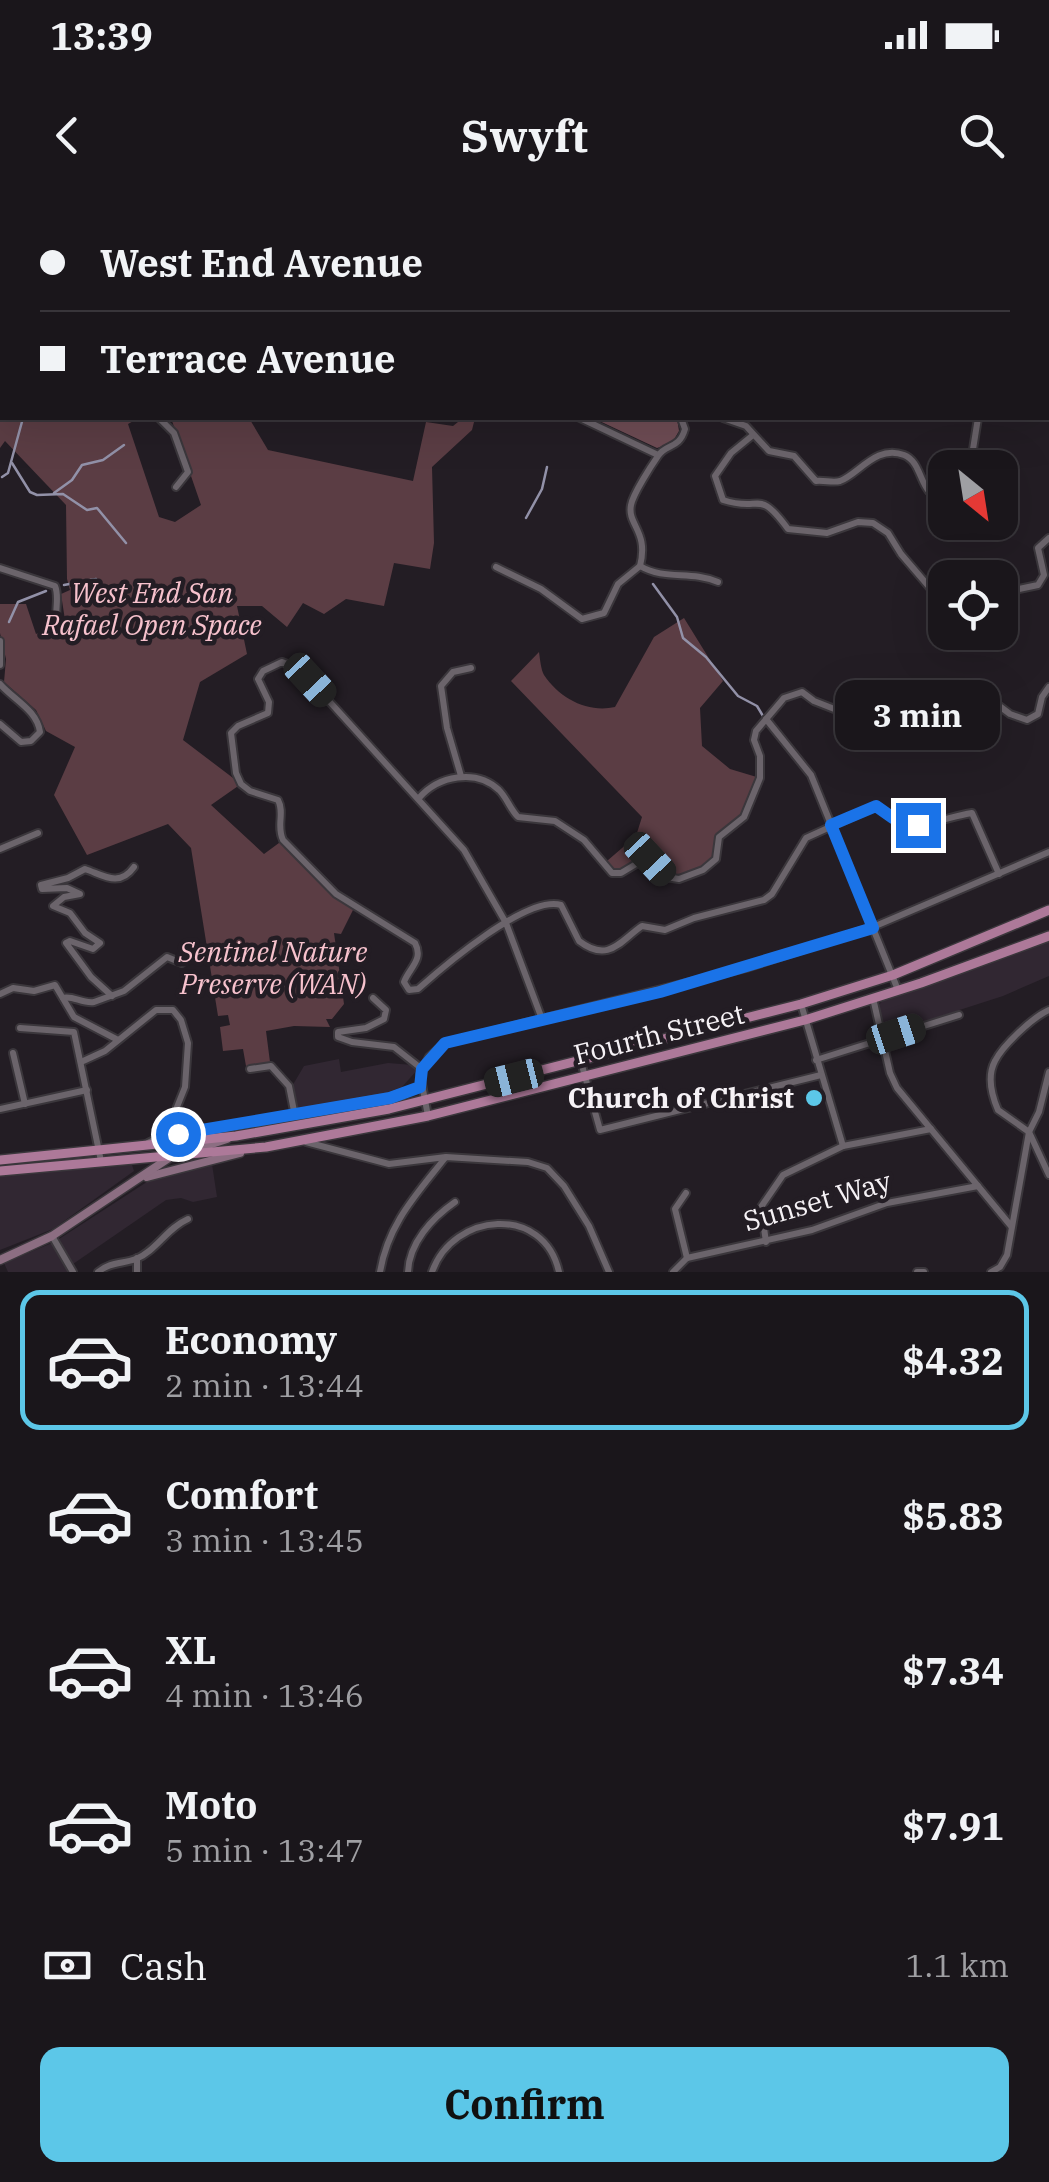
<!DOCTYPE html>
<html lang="en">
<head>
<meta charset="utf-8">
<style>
	body { margin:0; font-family:"IBM Plex Serif",serif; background:#272328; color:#f1f3f6; height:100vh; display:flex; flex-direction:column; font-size:38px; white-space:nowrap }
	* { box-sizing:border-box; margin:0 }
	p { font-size:32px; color:#9f9fa3 }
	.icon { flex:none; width:55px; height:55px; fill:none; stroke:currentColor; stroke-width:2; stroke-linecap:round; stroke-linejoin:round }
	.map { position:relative; height:1072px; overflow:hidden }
	.side { display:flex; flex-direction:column; background:#1a161b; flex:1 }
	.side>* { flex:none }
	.banner { position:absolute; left:0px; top:0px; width:1050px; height:220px; box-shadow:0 10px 40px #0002,0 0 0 2px #38353a; display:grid; align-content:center; height:220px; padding:0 40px; background:#1a161b }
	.needle { width:65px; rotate:150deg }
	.tools { position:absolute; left:928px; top:250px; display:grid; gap:20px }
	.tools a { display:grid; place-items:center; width:90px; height:90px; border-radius:20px; background:#1a161b; box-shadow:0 10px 40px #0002,0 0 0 2px #38353a; font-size:50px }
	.end { position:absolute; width:45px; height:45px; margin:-22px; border:12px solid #1a73e8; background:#fff; box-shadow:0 0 0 5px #fff }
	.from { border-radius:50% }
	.bubble { position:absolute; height:70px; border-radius:20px; background:#1a161b; box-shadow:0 10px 40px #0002,0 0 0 2px #38353a; font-size:32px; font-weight:800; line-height:70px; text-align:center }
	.car { position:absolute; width:30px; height:60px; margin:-30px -15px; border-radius:12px; box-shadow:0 0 8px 2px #0007; background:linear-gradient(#222 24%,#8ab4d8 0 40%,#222 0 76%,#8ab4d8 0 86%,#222 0) }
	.banner b { display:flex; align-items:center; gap:35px; height:95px; font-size:38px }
	.banner b+b { border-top:2px solid #38353a }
	.banner i { width:25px; height:25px; background:#f1f3f6 }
	ul { padding:18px 0 0; list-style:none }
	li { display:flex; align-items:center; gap:30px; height:140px; margin:0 20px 15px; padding:0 20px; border:5px solid transparent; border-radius:20px }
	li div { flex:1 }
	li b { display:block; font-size:38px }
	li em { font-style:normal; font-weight:800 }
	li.on { border-color:#5cc7e8 }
	li>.icon { width:90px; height:90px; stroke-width:1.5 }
	.pay { display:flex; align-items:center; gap:25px; height:110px; padding:0 40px; font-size:38px }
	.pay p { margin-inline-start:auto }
	.button { display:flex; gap:20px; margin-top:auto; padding:20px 40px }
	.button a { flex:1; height:115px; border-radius:20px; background:#5cc7e8; color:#111; font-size:40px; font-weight:800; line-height:115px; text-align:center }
	.status { display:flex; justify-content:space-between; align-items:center; height:70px; padding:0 50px; background:#1a161b; direction:ltr }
	.status svg { height:28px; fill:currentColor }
	header { display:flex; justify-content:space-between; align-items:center; height:130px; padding:0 40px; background:#1a161b; font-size:45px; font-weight:800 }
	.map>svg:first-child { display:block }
	.built { fill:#312732 }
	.green { fill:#5b3d44 }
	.forest { fill:#6e4c54 }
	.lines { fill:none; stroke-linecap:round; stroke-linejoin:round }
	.stream { stroke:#9291a8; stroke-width:2.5 }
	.street-casing { stroke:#3b373c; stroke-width:10 }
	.secondary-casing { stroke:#3b373c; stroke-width:11 }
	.primary-casing { stroke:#3b373c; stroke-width:12 }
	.street { stroke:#6b646b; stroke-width:6 }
	.secondary { stroke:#8c6e82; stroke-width:8 }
	.primary { stroke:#ad7999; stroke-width:9 }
	.route { stroke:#1a73e8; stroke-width:12 }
	.poi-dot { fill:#5cc7e8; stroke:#231d24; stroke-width:4 }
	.labels { text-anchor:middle; stroke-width:9; stroke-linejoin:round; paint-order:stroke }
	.park-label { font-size:28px; font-style:italic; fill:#f7c2cd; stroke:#231d24 }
	.street-label { font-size:28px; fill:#f6f2f6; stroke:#231d24 }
	.poi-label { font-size:28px; font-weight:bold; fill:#f6f2f6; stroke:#231d24; text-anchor:end }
</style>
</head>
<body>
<div class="status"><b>13:39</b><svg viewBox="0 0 49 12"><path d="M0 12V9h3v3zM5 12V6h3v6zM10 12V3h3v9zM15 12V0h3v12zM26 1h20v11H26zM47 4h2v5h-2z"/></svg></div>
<header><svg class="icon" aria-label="back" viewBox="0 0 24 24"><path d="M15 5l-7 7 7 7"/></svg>Swyft<svg class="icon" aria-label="search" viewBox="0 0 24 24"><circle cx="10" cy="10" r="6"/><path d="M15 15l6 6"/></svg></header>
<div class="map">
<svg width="1049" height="1072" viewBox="0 0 1049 1072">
	<rect width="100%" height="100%" fill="#231d24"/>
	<g class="built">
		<path d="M1049,740V776L1003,796L885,834L878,807L883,799Z"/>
		<path d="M339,859L341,872L388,863L413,865L418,869L402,887L386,893L295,910L291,888L304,866Z"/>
		<path d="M212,964L217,997L193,1002L181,998L166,1000L73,1064L59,1039L153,978Z"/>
		<path d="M132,965L134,971L53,1029L0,1050V975Z"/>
		<path d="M52,1043L69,1072H8L4,1063Z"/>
	</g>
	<g class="green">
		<path d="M0,136L2,218H139L128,224L159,317L175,322L201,305L171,218H249L268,250L413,281L426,222L453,226L463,218H475L472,230L432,267L434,343L430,369L394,363L384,406L346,399L324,414L303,403L287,427L262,406H237L247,454L200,482L183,540L241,584L211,605L264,654L283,640L336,694L355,706L341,734L334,733L344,804L332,819H326L330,827L294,826L266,831L270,862L246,866L243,849L223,851L220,827L230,825L228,815L218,816L191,648L168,624L87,655L54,595L75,547L46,531L36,510L4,482L6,459L0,433V404H26L36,434L65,420L61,394L70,390L67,379L66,305L5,241L0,248Z"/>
		<path d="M684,418L723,481L700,508L702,546L730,569L760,578L740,622L722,633L712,664L671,679L649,659L616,675L607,661L636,636L642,617L511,481L539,452C540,459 541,470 544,475C560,499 588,513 615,507L654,437Z"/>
	</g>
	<g class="forest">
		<path d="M511,0H797L460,2Z"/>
		<path d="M593,218H677L679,231L672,243L657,248Z"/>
	</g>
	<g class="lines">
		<g class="stream">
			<path d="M419,2V0"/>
			<path d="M12,263L30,292L37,295L63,294L87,310L97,308L126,343"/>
			<path d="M2,277L8,273L23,218"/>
			<path d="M54,293L72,280L82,265L103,260L124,245"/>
			<path d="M526,318L542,289L547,267"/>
			<path d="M653,384L677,417L683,438L706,457L738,496L757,506L763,516"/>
			<path d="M64,385L96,379"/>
			<path d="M9,422L18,402L46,391"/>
		</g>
		<defs>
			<g id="street">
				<path d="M0,0L2,3"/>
				<path d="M431,0V2"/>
				<path d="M963,0L967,2"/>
				<path d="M408,2L409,0"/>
				<path d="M452,2L453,0"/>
				<path d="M825,2L826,0"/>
				<path d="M845,2L848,0"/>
				<path d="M0,126L2,128"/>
				<path d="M159,218L174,233L188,272L176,287"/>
				<path d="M580,218L658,255"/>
				<path d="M723,218L746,226L769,251L794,256L816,281C824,280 833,283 840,281C858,275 876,244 904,255C925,263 918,299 945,297"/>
				<path d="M753,235L731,253L715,276L723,300C762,313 757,287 788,329L827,333L858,322L873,323L888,333L901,354L931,389L945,388"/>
				<path d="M970,268L978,218"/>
				<path d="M640,366C666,381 690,370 718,382"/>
				<path d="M496,367L541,389L582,419L604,413L618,384L640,366C649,331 627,325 631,305C633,294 651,266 658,256C666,243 679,250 685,229L681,218"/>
				<path d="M0,368L55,386C61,400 51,416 61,430"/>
				<path d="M1000,393L1038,385L1044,375L1038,348L1049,338"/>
				<path d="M0,441V465"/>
				<path d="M0,484C14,500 37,510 40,532L31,541L21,542L0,524"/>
				<path d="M766,519L811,575L898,790"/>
				<path d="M461,576L447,528L441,486L453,472L471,468"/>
				<path d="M419,598C438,576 476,568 499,590C507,598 510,609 518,617L555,621L584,640L612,673H621L646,658L666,677L679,679L703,670L716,659L719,637L744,617L760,578V556L754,540L756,531L784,498L802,492L814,501L870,523L899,520L925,532L935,527L948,493H982L1010,514L1027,520L1038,514L1042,497L1049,487"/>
				<path d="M0,649L38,633"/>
				<path d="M0,794L13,788L34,791L55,785L74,817L118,840"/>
				<path d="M112,796L91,777L66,743L70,741L93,749L100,743L85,733L70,713L53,706L64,697L80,694L67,688L42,689L41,685L68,678L85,669C103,675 119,688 134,667"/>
				<path d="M63,798C72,795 83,804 94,802L124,791L167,757L182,763"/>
				<path d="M373,798L386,810L384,819L366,828L338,832V837L352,842L394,847L422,869"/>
				<path d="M873,798L890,873L897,888L1011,1026"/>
				<path d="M801,804L843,946"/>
				<path d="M1049,810C1033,817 1003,845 995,861C987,876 992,896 998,910L1029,932L1049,975"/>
				<path d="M542,819L506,723L464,650L300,469L282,462L263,471L258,479L269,502L268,513L238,526L231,533L236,573L241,584L250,591L278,600C285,613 276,626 283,640L336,694L415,743C424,760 409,768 404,782L409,790L418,789C444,766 527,695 561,705L579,741C609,764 621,740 642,726L665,730L694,718L764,700L772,694L806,638L876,606C885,610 888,616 897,620C926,630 945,617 972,613L999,674"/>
				<path d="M20,828L74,832L101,961"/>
				<path d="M13,853L25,904"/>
				<path d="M816,860L959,815"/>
				<path d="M81,862L105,851L156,810H173L181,820L188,843L185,887L177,907L178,939"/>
				<path d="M581,862L600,930L821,875"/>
				<path d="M250,869L271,866L289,886L295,916"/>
				<path d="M0,909L87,890"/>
				<path d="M428,916L420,874L429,857L445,843L746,768L873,727L1049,652"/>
				<path d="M306,942L389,964L446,957L528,962L547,968L564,986L589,1026L609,1072"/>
				<path d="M148,943L158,938L390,897L421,887"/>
				<path d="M686,993L675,1009L687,1058"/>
				<path d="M52,1036L73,1072"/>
				<path d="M766,1042L761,1007L783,975L843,946L931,929"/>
				<path d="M137,1058V1072"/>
				<path d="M98,1072C110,1062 122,1064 136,1059C156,1051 167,1028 188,1019"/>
				<path d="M380,1072C388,1024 416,995 445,958"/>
				<path d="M408,1072C409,1043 432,1018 455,1002"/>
				<path d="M432,1072C453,1012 544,1004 559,1072"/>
				<path d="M673,1072L687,1058L812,1030L887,1003L978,986"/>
				<path d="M917,1072H924"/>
				<path d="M991,1072L1000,1067L1007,1055L1029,932L1039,912L1049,872"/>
			</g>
			<g id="secondary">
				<path d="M187,952L227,939"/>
				<path d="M147,977L240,953"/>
				<path d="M0,1060L52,1036L169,958"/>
			</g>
			<g id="primary">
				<path d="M0,960L236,936L389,909L801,804L893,775L1049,710"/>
				<path d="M0,971L266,947L428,916L805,820L921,783L1049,736"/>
			</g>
		</defs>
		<use href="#street" class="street-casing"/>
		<use href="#secondary" class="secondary-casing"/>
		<use href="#primary" class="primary-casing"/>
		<use href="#street" class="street"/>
		<use href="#secondary" class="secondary"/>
		<use href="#primary" class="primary"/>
	</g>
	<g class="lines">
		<path class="route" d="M178,934L390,898L420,887L422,869L445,843L660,792L873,728L831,625L876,606L893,618L918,625"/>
	</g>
	<circle class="poi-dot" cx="814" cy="898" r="10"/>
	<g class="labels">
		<g class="park-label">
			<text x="152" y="403">West End San<tspan x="152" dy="32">Rafael Open Space</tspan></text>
			<text x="273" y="762">Sentinel Nature<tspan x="273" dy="32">Preserve (WAN)</tspan></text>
		</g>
		<g class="street-label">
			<text transform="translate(659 834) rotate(-14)" y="10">Fourth Street</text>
			<text transform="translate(817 1001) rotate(-16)" y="10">Sunset Way</text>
		</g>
		<g class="poi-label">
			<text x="794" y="908">Church of Christ</text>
		</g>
	</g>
</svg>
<div class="tools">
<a><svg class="needle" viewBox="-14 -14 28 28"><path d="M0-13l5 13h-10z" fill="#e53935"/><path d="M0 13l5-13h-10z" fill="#9f9fa3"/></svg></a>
<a><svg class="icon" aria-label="locate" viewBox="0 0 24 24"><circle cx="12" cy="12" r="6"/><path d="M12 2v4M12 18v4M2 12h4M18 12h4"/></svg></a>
</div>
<i class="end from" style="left:178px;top:934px"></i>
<i class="end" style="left:918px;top:625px"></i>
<div class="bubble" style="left:835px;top:480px;width:165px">3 min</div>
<i class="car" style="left:310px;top:480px;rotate:137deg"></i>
<i class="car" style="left:650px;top:659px;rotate:137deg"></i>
<i class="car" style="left:896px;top:834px;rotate:72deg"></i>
<i class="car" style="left:514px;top:878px;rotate:256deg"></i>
<div class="banner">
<b><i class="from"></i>West End Avenue</b>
<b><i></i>Terrace Avenue</b>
</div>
</div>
<section class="side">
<ul>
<li class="on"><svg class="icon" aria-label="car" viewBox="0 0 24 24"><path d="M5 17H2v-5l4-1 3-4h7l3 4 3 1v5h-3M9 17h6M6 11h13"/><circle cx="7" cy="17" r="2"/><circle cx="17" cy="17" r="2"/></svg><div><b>Economy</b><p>2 min · 13:44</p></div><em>$4.32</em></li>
<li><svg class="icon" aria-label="car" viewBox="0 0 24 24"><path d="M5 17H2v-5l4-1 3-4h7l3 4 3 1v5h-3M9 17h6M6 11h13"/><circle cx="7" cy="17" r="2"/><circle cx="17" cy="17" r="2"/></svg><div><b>Comfort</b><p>3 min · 13:45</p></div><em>$5.83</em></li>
<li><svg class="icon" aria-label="car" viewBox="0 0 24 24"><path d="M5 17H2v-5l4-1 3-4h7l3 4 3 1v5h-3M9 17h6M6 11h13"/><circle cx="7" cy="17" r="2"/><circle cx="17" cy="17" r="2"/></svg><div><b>XL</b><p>4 min · 13:46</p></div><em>$7.34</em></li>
<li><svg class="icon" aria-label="car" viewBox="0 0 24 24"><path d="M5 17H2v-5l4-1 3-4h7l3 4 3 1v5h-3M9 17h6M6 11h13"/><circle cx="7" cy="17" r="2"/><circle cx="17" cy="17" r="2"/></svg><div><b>Moto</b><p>5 min · 13:47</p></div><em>$7.91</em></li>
</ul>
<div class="pay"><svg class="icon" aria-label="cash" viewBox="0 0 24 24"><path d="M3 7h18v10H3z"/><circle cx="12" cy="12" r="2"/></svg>Cash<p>1.1 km</p></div>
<div class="button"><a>Confirm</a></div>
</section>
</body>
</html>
